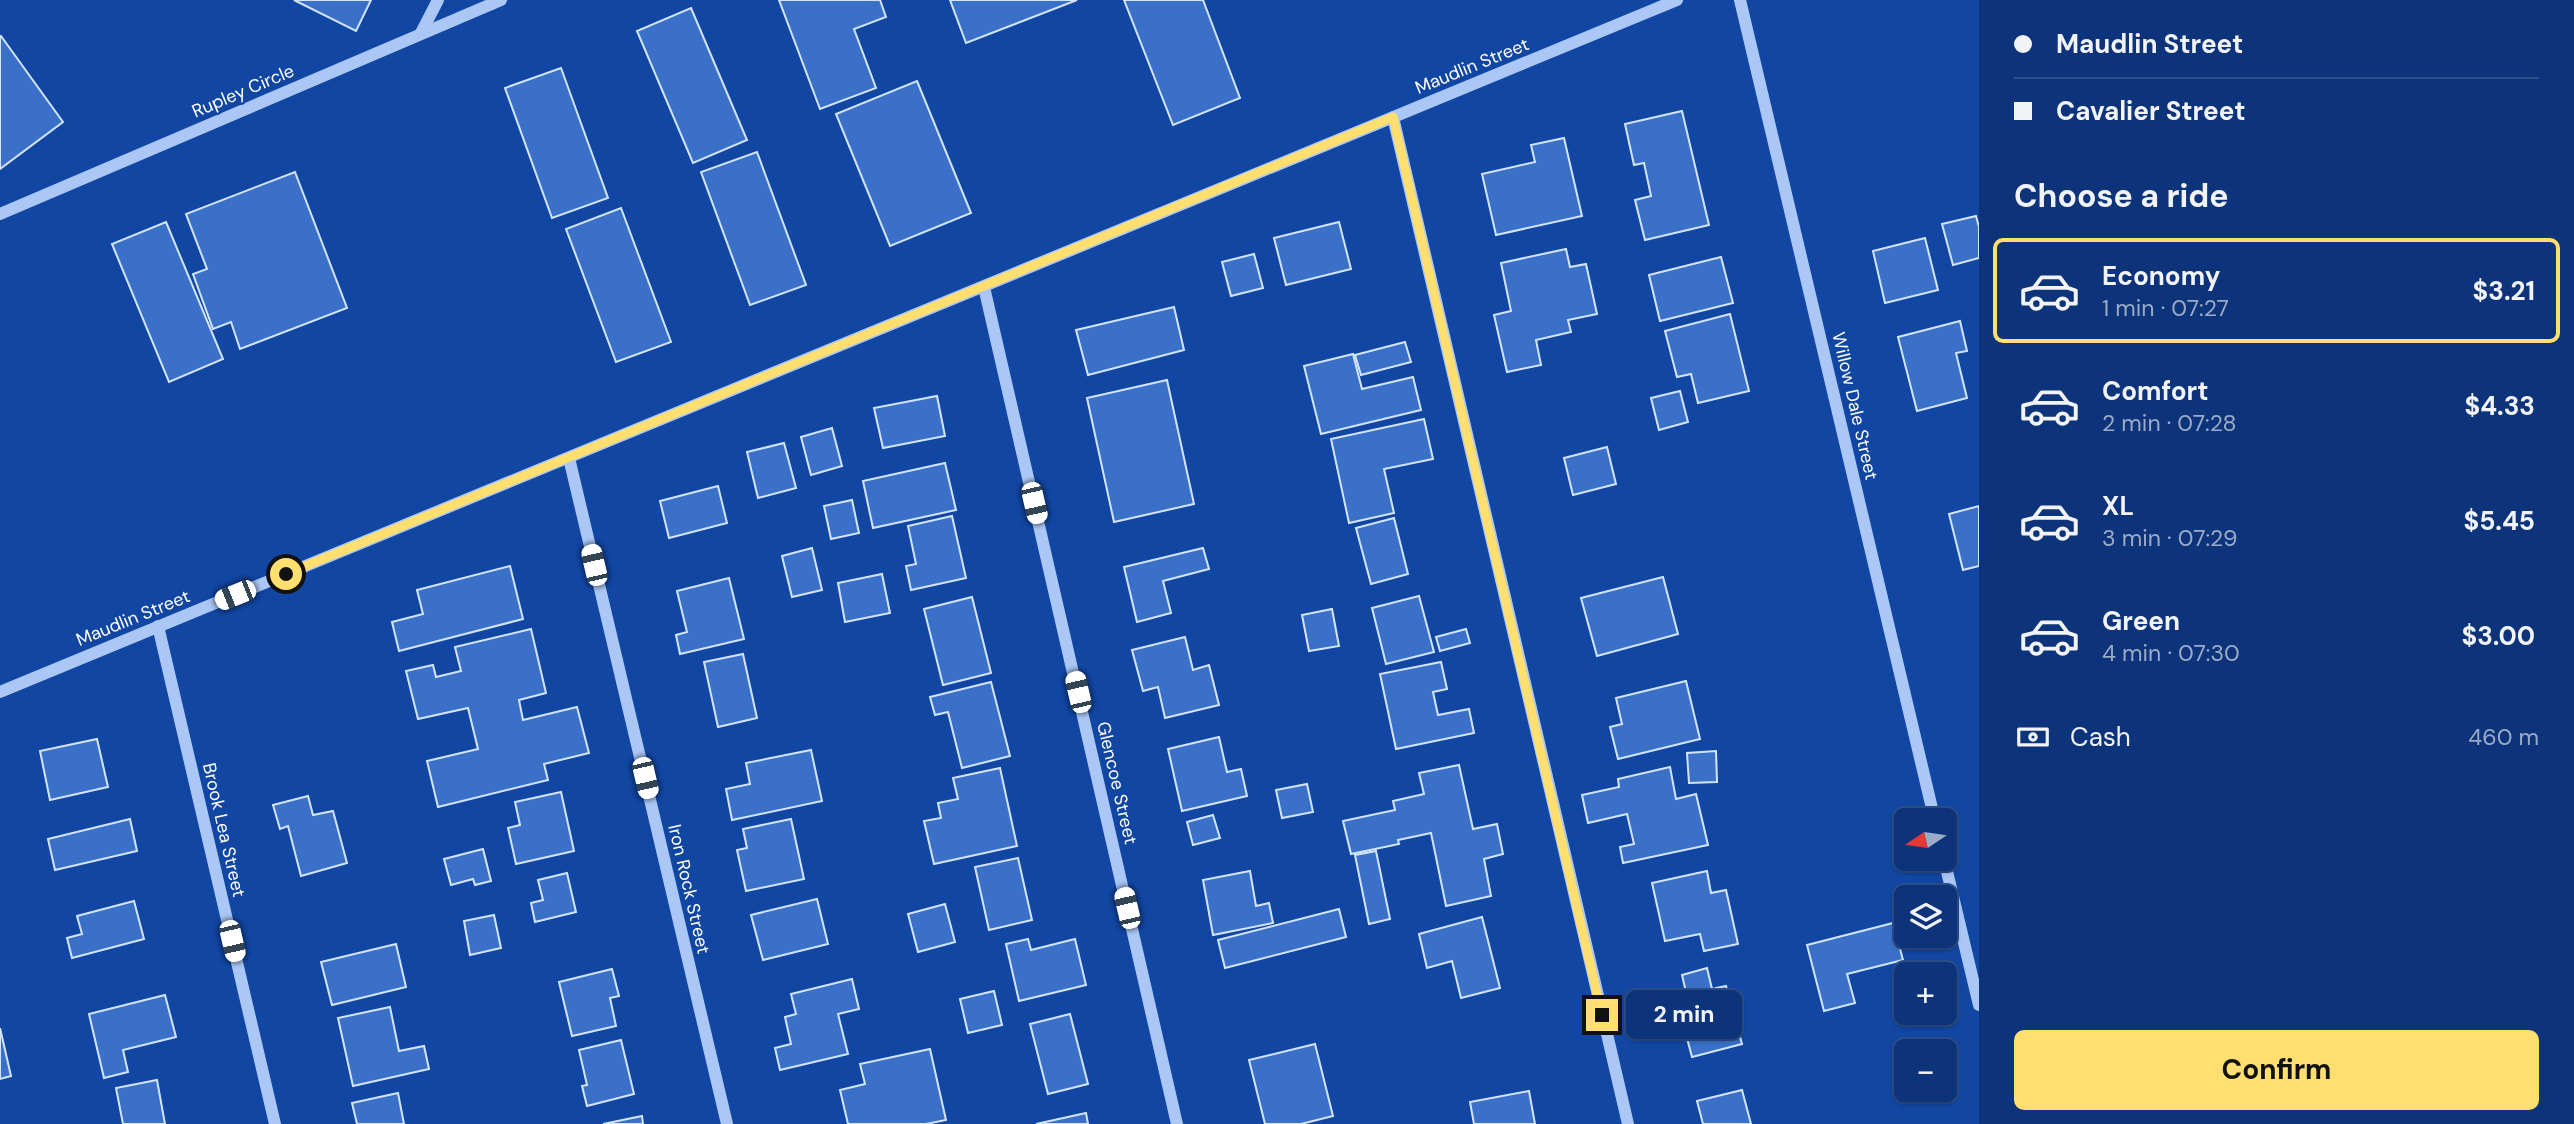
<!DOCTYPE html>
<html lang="en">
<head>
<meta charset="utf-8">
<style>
	body { margin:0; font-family:"DM Sans",sans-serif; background:#1b3f81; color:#f1f3f6; height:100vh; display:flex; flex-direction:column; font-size:26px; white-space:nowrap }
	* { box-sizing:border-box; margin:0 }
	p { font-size:23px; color:#9aaac7 }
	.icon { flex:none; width:38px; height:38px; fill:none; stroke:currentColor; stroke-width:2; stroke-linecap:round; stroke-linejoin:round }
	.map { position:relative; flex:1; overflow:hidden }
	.drawer { display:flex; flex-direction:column; background:#0d347a; width:595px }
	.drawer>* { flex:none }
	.guide { display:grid; align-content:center; height:154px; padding:0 35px; background:#0d347a }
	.needle { width:46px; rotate:257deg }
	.tools { position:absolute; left:1894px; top:808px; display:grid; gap:14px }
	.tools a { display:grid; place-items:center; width:63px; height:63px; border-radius:10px; background:#0d347a; box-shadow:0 2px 5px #0004,0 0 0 2px #2d4f8b; font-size:35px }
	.end { position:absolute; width:32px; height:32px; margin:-16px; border:9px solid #ffdf6f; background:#111; box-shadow:0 0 0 4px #111 }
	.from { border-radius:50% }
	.bubble { position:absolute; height:49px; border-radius:10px; background:#0d347a; box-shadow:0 2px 5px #0004,0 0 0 2px #2d4f8b; font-size:23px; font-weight:700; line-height:49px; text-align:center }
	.car { position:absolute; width:21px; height:42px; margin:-21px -10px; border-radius:9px; box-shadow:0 0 5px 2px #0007; background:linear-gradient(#fff 24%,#345 0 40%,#fff 0 76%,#345 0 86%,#fff 0) }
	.guide b { display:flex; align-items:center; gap:24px; height:66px; font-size:26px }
	.guide b+b { border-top:2px solid #2d4f8b }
	.guide i { width:18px; height:18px; background:#f1f3f6 }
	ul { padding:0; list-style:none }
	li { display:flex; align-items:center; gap:21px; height:105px; margin:0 14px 10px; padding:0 21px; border:4px solid transparent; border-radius:10px }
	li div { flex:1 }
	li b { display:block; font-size:26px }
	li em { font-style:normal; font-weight:700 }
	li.active { border-color:#ffdf6f }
	li>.icon { width:63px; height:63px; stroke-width:1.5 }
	h2 { padding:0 35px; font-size:32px; line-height:84px }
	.pay { display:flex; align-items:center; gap:18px; height:77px; padding:0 35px; font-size:26px }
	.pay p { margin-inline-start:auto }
	.cta { display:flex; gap:14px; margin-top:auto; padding:14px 35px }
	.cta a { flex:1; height:80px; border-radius:10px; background:#ffdf6f; color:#111; font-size:28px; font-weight:700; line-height:80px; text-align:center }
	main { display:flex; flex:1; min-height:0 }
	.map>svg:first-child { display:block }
	.building { fill:#3a70c8; stroke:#d3e4fe; stroke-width:2 }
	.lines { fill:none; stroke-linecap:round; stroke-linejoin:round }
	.minor { stroke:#aac7f5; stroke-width:12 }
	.route { stroke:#ffdf6f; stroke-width:9 }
	.labels { text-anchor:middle; stroke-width:5; stroke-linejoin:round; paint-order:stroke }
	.street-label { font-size:18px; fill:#fff; stroke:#1146a2 }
</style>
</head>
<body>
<main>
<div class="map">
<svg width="1979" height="1124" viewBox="0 0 1979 1124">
	<rect width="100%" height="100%" fill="#1146a2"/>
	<g class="building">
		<path d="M294,0H371L356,31Z"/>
		<path d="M779,0H880L886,17L854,29L876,88L820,109Z"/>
		<path d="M950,0H1077L966,43Z"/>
		<path d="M1124,0H1203L1240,98L1173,125Z"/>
		<path d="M691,8L747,140L693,163L637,31Z"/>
		<path d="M1,36L63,122L0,169V37Z"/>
		<path d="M561,68L608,198L552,218L505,88Z"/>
		<path d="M917,81L971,213L890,246L836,114Z"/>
		<path d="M1682,111L1709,225L1645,240L1635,200L1651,196L1644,163L1634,165L1625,124Z"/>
		<path d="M1564,138L1582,216L1496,235L1482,174L1535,162L1531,145Z"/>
		<path d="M757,152L806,285L750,305L701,172Z"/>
		<path d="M295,172L347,308L240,349L231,322L213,329L193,274L207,269L186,214Z"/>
		<path d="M621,208L671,342L616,362L566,229Z"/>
		<path d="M1976,216L1979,227V258L1953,265L1942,224Z"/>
		<path d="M166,222L223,359L169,382L112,244Z"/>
		<path d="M1339,222L1351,269L1286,285L1274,238Z"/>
		<path d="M1925,238L1938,290L1885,303L1873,251Z"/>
		<path d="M1566,249L1570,267L1586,264L1597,314L1568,320L1571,332L1536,340L1541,365L1507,372L1494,315L1511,311L1501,263Z"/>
		<path d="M1254,254L1263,288L1231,296L1222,262Z"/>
		<path d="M1721,257L1733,303L1660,321L1649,275Z"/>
		<path d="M1174,307L1184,350L1088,375L1076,330Z"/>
		<path d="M1730,314L1749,391L1698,403L1691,374L1677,377L1665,331Z"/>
		<path d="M1960,321L1967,351L1956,353L1967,398L1917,411L1898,337Z"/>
		<path d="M1405,342L1411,362L1361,375L1355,355Z"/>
		<path d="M1353,354L1362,389L1413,377L1421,410L1321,434L1304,366Z"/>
		<path d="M1167,380L1194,504L1114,522L1087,398Z"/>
		<path d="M1680,391L1688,422L1659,430L1651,398Z"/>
		<path d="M937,396L945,436L883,448L874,408Z"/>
		<path d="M1424,419L1433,459L1384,469L1394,513L1349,523L1331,439Z"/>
		<path d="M832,428L842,466L811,475L801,437Z"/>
		<path d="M784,443L796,488L758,498L747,452Z"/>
		<path d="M1607,447L1616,484L1573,495L1564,458Z"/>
		<path d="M945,463L956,510L873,528L863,481Z"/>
		<path d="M718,486L727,523L669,538L660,501Z"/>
		<path d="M852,500L859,533L831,539L824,506Z"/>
		<path d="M1979,506V566L1963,570L1949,514Z"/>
		<path d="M952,516L966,578L911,590L906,566L916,564L908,526Z"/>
		<path d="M1394,518L1408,574L1371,584L1356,528Z"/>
		<path d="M812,548L822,590L792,597L782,556Z"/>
		<path d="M1203,548L1209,569L1163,581L1171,613L1137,622L1124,567Z"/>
		<path d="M510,566L523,619L399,651L392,622L423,614L417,590Z"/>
		<path d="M882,574L890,613L845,622L838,583Z"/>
		<path d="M1663,577L1678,634L1597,656L1581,598Z"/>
		<path d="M729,578L744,639L680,654L676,635L687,632L677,591Z"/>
		<path d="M1419,596L1434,652L1386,664L1372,608Z"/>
		<path d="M972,597L991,673L943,685L924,609Z"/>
		<path d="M1332,609L1339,646L1309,651L1302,615Z"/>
		<path d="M531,629L546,693L519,700L523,720L577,707L589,753L544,764L548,780L438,807L427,761L478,749L468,708L418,719L406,671L433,665L436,677L461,671L455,647Z"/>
		<path d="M1466,629L1470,643L1440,651L1436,637Z"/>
		<path d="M1185,637L1193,670L1209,665L1219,705L1165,718L1158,687L1143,691L1132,650Z"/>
		<path d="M743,654L757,718L718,727L704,662Z"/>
		<path d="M1441,662L1447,689L1433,692L1438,715L1469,709L1474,733L1396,749L1380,674Z"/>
		<path d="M1686,681L1700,739L1618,759L1610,727L1622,724L1616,698Z"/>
		<path d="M991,682L1010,756L962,768L948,712L935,715L930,697Z"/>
		<path d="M1219,737L1227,772L1241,769L1247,796L1182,811L1168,749Z"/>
		<path d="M97,739L108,787L50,800L40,751Z"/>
		<path d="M811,750L822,801L732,820L726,789L750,784L746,763Z"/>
		<path d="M1716,751L1717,782L1689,783L1687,753Z"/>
		<path d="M1459,765L1473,829L1497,824L1503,854L1484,859L1491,896L1446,906L1431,833L1398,840L1399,844L1351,854L1343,821L1395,810L1393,801L1424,794L1419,773Z"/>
		<path d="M1670,767L1676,799L1696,794L1708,845L1623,863L1620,847L1634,844L1627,814L1588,823L1582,795L1619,787L1618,779Z"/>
		<path d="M1000,768L1017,846L934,864L924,821L941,818L938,803L958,799L953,778Z"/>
		<path d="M1307,784L1313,812L1282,818L1276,790Z"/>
		<path d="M561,792L574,851L516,864L508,828L520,825L515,802Z"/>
		<path d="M308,796L313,815L333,811L347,863L301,876L288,826L280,829L273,805Z"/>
		<path d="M1213,815L1220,838L1193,845L1187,822Z"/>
		<path d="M130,819L137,851L55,870L48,839Z"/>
		<path d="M791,819L804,879L746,891L737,850L747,848L743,829Z"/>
		<path d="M483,849L491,881L475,885L473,879L451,885L444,859Z"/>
		<path d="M1376,851L1390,919L1369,924L1355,855Z"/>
		<path d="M1018,858L1032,920L989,930L975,867Z"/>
		<path d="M1250,871L1256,906L1269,903L1273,923L1213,935L1203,880Z"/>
		<path d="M1707,871L1711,893L1726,890L1738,944L1704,951L1700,934L1665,941L1652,883Z"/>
		<path d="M567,873L576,912L535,922L531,903L543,900L538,880Z"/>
		<path d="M817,899L828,944L763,960L751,915Z"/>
		<path d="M134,901L144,939L72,958L67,938L82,934L77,916Z"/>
		<path d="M945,904L955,942L918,952L908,914Z"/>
		<path d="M1339,909L1346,937L1225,968L1218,940Z"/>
		<path d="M494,915L501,948L470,955L464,921Z"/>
		<path d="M1482,917L1500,988L1461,998L1452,961L1427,968L1419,934Z"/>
		<path d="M1893,923L1903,960L1847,974L1855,1003L1824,1011L1807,945Z"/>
		<path d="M1028,939L1031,950L1075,939L1086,985L1019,1001L1006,944Z"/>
		<path d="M396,944L406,987L332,1005L321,962Z"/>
		<path d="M1707,968L1712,989L1726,986L1742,1044L1692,1057L1679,1008L1689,1005L1682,975Z"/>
		<path d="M612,969L619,996L610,998L616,1026L572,1036L559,982Z"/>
		<path d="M852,979L859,1009L838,1014L848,1054L780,1070L775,1048L791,1044L785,1017L796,1014L791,994Z"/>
		<path d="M994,991L1002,1025L968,1033L960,999Z"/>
		<path d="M165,995L176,1037L123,1050L128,1072L104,1078L89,1014Z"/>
		<path d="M390,1007L399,1051L424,1046L429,1069L353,1086L338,1018Z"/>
		<path d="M1070,1014L1088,1084L1048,1094L1030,1024Z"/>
		<path d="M0,1028L11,1076L0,1079Z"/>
		<path d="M621,1040L634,1094L587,1106L582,1086L587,1085L579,1050Z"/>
		<path d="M1315,1044L1333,1116L1301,1124H1265L1249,1060Z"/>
		<path d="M930,1049L946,1120L926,1124H848L840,1090L865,1084L860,1064Z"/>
		<path d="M157,1080L165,1124H123L116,1088Z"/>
		<path d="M1742,1090L1751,1124H1703L1697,1101Z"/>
		<path d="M1529,1091L1535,1124H1474L1470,1102Z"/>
		<path d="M398,1093L404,1124H357L352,1103Z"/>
		<path d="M1086,1113L1088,1124H1036Z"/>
		<path d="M642,1116L643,1124H603Z"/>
	</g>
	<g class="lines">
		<g class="minor">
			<path d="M1740,0L1935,821"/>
			<path d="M421,33L438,0"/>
			<path d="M1393,117L1628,1124"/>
			<path d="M0,214L501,0"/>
			<path d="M984,287L1177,1124"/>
			<path d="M569,458L727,1124"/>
			<path d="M158,626L275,1124"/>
			<path d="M0,692L1677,0"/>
			<path d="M1944,859L1979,1005"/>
		</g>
	</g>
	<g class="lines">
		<path class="route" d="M286,574L1393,117L1602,1015"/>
	</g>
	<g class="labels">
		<g class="street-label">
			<text transform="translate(1472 66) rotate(-22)" y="6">Maudlin Street</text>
			<text transform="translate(243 91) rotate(-23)" y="6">Rupley Circle</text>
			<text transform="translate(1855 406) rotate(77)" y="6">Willow Dale Street</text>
			<text transform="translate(133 618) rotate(-22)" y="6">Maudlin Street</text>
			<text transform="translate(1117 783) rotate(77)" y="6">Glencoe Street</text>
			<text transform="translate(224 830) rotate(77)" y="6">Brook Lea Street</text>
			<text transform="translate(689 889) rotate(77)" y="6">Iron Rock Street</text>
		</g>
	</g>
</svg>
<div class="tools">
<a><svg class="needle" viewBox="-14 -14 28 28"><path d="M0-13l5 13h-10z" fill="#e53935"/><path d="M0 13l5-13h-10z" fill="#9aaac7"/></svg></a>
<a><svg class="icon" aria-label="layers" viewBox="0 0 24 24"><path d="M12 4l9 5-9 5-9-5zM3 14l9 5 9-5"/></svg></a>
<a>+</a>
<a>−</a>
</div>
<i class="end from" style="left:286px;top:574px"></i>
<i class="end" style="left:1602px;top:1015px"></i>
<div class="bubble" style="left:1626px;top:990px;width:116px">2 min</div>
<i class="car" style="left:1034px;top:503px;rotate:167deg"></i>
<i class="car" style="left:594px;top:565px;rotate:347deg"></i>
<i class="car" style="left:235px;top:595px;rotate:248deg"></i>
<i class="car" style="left:1078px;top:692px;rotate:347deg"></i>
<i class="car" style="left:645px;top:778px;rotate:167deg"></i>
<i class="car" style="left:1127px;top:908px;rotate:347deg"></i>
<i class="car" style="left:232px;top:941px;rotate:167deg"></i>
</div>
<section class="drawer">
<div class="guide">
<b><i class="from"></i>Maudlin Street</b>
<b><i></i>Cavalier Street</b>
</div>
<h2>Choose a ride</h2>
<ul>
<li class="active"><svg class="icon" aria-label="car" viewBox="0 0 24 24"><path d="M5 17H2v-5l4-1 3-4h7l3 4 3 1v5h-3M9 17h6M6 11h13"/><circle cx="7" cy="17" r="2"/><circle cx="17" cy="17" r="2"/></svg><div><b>Economy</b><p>1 min · 07:27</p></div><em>$3.21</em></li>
<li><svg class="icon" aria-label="car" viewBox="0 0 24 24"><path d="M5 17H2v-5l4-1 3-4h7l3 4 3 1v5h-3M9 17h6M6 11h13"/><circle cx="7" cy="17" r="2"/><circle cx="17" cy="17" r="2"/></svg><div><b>Comfort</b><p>2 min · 07:28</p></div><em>$4.33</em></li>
<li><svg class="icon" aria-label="car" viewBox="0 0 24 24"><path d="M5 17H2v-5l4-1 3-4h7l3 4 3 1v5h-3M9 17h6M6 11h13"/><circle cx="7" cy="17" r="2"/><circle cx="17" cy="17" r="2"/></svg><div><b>XL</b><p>3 min · 07:29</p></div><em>$5.45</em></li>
<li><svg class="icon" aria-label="car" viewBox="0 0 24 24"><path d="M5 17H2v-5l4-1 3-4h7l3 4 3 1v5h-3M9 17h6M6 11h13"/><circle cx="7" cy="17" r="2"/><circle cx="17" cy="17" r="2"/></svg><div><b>Green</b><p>4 min · 07:30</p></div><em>$3.00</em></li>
</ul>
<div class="pay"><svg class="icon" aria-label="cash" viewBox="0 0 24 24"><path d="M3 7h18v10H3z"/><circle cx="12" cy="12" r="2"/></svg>Cash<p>460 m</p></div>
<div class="cta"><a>Confirm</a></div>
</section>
</main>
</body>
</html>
